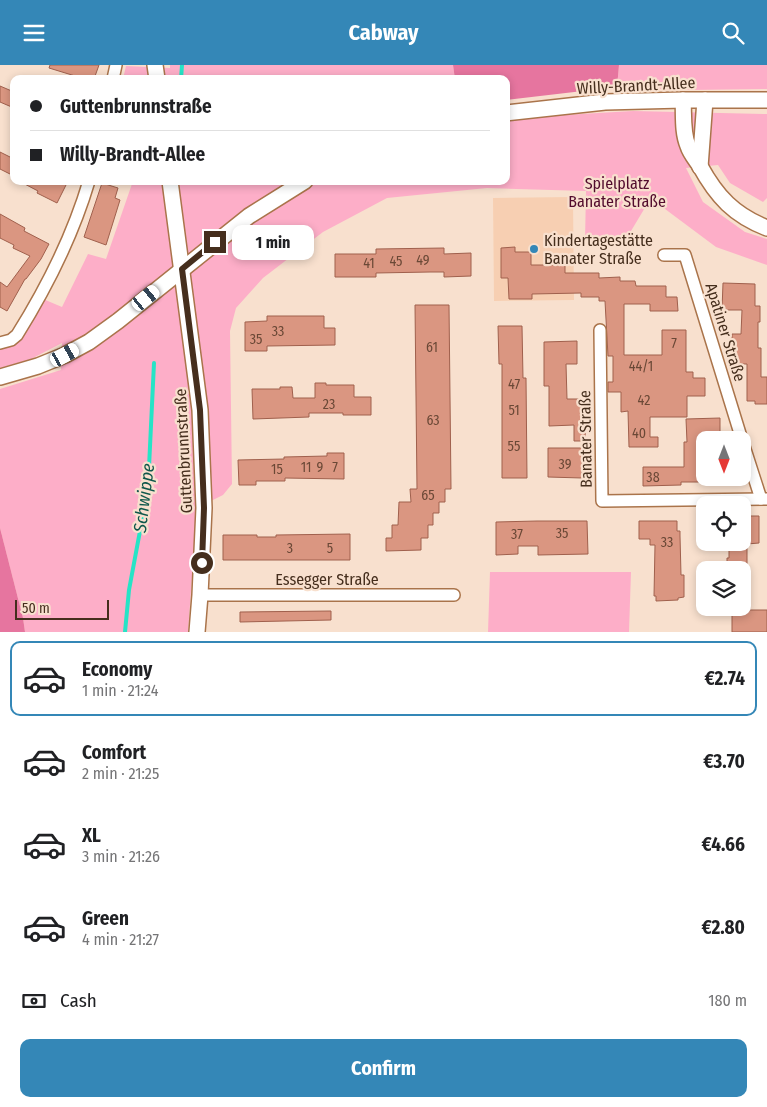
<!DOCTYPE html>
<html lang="en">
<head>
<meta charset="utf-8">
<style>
	body { margin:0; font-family:"Fira Sans Condensed",sans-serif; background:#f2f2f2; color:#202124; height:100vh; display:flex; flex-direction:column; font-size:19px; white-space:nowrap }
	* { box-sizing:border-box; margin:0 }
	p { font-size:16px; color:#757577 }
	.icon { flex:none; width:28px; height:28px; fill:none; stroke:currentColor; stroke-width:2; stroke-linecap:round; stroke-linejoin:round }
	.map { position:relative; height:567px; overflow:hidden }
	.details { display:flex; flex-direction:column; background:#fff; flex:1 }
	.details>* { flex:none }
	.banner { position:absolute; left:10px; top:10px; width:500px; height:110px; border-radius:10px; box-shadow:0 2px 8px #0003; display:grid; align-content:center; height:110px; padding:0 20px; background:#fff }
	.needle { width:32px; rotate:180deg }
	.buttons { position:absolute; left:696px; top:366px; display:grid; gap:10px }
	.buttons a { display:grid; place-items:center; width:55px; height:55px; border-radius:10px; background:#fff; box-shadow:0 2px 8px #0003; font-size:25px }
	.scale { position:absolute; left:15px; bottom:12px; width:94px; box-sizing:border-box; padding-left:5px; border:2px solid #452e1d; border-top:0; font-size:14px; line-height:18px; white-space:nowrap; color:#452e1d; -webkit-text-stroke:4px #f8e0ce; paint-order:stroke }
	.end { position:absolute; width:22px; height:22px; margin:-11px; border:6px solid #452e1d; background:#fff; box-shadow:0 0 0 2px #fff }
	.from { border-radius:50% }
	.bubble { position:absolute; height:35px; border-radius:10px; background:#fff; box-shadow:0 2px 8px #0003; font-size:16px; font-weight:700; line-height:35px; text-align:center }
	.car { position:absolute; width:15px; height:30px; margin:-15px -8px; border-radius:6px; box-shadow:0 0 4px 1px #0007; background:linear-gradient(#fff 24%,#345 0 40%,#fff 0 76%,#345 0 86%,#fff 0) }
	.banner b { display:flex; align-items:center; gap:18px; height:48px; font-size:19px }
	.banner b+b { border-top:1px solid #e0e0e0 }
	.banner i { width:12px; height:12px; background:#202124 }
	ul { padding:9px 0 0; list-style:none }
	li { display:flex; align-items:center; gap:15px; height:75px; margin:0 10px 8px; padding:0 10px; border:2px solid transparent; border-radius:10px }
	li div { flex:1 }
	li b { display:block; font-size:19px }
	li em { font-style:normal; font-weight:700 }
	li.selected { border-color:#3487b7 }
	li>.icon { width:45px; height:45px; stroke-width:1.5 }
	.pay { display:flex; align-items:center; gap:12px; height:55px; padding:0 20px; font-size:19px }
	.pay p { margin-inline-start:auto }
	.action { display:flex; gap:10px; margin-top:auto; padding:10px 20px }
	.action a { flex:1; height:58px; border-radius:10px; background:#3487b7; color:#fff; font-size:20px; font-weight:700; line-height:58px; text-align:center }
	header { display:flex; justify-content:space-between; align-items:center; height:65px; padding:0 20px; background:#3487b7; color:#fff; font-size:22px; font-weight:700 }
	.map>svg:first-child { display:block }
	.built { fill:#f7cfb2 }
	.green { fill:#fdaec8 }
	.forest { fill:#e6759f }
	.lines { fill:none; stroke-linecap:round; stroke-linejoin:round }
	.stream { stroke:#26e4c6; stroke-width:4 }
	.building { fill:#da9681; stroke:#a0604d }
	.street-casing { stroke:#aa744b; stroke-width:14 }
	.secondary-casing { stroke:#aa744b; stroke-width:18 }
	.street { stroke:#fff; stroke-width:11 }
	.secondary { stroke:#fff; stroke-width:15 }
	.route { stroke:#452e1d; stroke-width:6 }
	.poi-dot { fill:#3487b7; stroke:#f8e0ce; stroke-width:2 }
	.labels { text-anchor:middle; stroke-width:4.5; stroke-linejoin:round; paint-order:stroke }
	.number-label { font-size:14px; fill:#6a4836 }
	.street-label { font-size:16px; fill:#452e1d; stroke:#f8e0ce }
	.park-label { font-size:16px; fill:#520b2d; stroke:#f8e0ce }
	.poi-label { font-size:16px; fill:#452e1d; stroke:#f8e0ce; text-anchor:start }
	.water-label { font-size:18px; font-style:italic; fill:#0f574b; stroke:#f8e0ce }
</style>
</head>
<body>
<header><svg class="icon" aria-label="menu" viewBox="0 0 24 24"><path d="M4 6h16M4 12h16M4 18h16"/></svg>Cabway<svg class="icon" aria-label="search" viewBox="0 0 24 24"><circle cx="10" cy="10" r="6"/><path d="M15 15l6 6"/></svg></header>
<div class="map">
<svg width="767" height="567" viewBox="0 0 767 567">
	<rect width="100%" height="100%" fill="#f8e0ce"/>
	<path class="built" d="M573,132L574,235L494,236L493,133Z"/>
	<g class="green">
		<path d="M170,0H453L455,14H123L126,1L170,3Z"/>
		<path d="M619,0H767V24L689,25L617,22Z"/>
		<path d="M633,46L767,49V133L763,137L730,118L718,100L686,103L703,137L745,167L767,174V200L716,182L657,138L649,136L625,176H585L586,126L487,123L387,133L323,167L263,213L236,243L230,266L232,419L223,430L197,443L188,567H25L23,553L0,463V324L61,305L62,278L31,294L0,303V281C29,276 31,258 43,234L62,242L88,189L106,194L133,116H506V56L546,51Z"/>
		<path d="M490,507H631L629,567H488Z"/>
	</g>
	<g class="forest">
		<path d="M453,0H619L617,22L506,35V14H455Z"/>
		<path d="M0,463L23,553L25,567H0Z"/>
	</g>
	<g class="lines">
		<g class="stream">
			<path d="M181,14L182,0"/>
			<path d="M125,567L129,525L148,423L154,298"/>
		</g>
	</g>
	<g class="building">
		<path d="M50,0H99L94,14H85L49,3Z"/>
		<path d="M0,21L14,27V43L0,37Z"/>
		<path d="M0,87L14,94V111L0,104Z"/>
		<path d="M19,116H68L57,138L37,128L38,126Z"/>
		<path d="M102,118L118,123L115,133L120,135L106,180L84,172Z"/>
		<path d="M0,149L25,163L24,166L49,179L41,194L26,214H25L7,246L0,242V217L7,222L30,191L13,183L14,180L0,173Z"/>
		<path d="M515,182V187H531V200H565V208H599V213L620,212V216H635L636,221H666V232H677L678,246H650V239H624V290H662V265H686V307H693V313H705V331H687V352H650V372H658V382H629L628,346L621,347V327H608V317H613V291H608L605,236H599V232H581V228L532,229V234H509L508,213H501V183Z"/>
		<path d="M444,183V189L471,188V211L444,212V207H430L376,208V212H335V189H376V184Z"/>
		<path d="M723,218L755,219V241H760V257H758V283H761V312H767V339H755V336H747V299H732V269H741L742,245H722Z"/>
		<path d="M415,240H449L451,424H445V437H439V448H433V460H428V473H421V485L386,486V473H392V460H398L399,437H411L410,424H417Z"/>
		<path d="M267,251H324V263H335V280L267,281V286H245V257L267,256Z"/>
		<path d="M498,261H522L523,313H526L527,413H502V299H499Z"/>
		<path d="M577,276V299H566L567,334H586L585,376H574V360L549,361V321H544V277Z"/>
		<path d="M315,318H326V320H354V332H371V350H343V348H309V352L253,354L252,324H280V322H292L293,333H315Z"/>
		<path d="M720,353V375H705V417H681V420L643,421V402H684V377H687L686,354Z"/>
		<path d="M548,383H582V413L548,412Z"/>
		<path d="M327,388H344V414L285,413V416H256V420H239L238,395L284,394V392L327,391Z"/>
		<path d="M749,451H759V478L747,479V505H727V493H729V478H742V453H749Z"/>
		<path d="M537,456H587L588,489L538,490V481H518V489L496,490V457Z"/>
		<path d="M639,456H677V466H680V471L681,510H684V532L678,533V535L656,536V531H654L655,480H650V474H639Z"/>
		<path d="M350,469V495H223V470H257V472H276V470Z"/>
		<rect x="732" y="545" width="35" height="22"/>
		<path d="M331,546V555L240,557V547Z"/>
	</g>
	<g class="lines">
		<defs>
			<g id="street">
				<path d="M113,14L116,0"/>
				<path d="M664,190H685L742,375"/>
				<path d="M600,265L602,436L767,434"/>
				<path d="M0,278L11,275L17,270C47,222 73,170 89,116"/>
				<path d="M742,375L761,434"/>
				<path d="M200,530H454"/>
			</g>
			<g id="secondary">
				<path d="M155,0L157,14"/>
				<path d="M683,35C684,49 682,67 688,81C690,88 696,95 700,101C717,132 734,150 767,163"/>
				<path d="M506,48L605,37L683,35H767"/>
				<path d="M700,102L705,35"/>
				<path d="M170,116L200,345L204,443L200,530L197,567"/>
				<path d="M0,312L38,301L65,290L89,277L118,256L249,151L305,116"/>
			</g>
		</defs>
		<use href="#street" class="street-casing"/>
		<use href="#secondary" class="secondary-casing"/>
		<use href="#street" class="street"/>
		<use href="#secondary" class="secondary"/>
	</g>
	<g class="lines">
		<path class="route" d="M202,498L204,443L200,345L182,204L215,177"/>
	</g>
	<circle class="poi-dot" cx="534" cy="184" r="5"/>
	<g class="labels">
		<g class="number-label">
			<text x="423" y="200">49</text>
			<text x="396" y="201">45</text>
			<text x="369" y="203">41</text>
			<text x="278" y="271">33</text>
			<text x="256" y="279">35</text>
			<text x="674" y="283">7</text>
			<text x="432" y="287">61</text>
			<text x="641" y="306">44/1</text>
			<text x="514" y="324">47</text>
			<text x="644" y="340">42</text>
			<text x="329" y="344">23</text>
			<text x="514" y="350">51</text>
			<text x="433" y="360">63</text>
			<text x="639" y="373">40</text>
			<text x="514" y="386">55</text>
			<text x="565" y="404">39</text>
			<text x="306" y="407">11</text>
			<text x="320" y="407">9</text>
			<text x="335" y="407">7</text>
			<text x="277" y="409">15</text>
			<text x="653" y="417">38</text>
			<text x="428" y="435">65</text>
			<text x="562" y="473">35</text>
			<text x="517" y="474">37</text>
			<text x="667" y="482">33</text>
			<text x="290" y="488">3</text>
			<text x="330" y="488">5</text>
		</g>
		<g class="street-label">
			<text transform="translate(636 20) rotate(-3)" y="6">Willy-Brandt-Allee</text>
			<text transform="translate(726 267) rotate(73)" y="6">Apatiner Straße</text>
			<text transform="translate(585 374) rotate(-91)" y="6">Banater Straße</text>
			<text transform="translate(183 386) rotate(-93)" y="6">Guttenbrunnstraße</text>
			<text x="327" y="520">Essegger Straße</text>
		</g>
		<g class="park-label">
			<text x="617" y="124">Spielplatz<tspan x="617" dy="18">Banater Straße</tspan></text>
		</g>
		<g class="poi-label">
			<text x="544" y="181">Kindertagestätte<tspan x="544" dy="18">Banater Straße</tspan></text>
		</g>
		<g class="water-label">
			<text transform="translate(144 433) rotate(-83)" y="6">Schwippe</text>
		</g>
	</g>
</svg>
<div class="buttons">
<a><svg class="needle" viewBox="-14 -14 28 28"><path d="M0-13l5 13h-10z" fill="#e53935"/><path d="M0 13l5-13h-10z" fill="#757577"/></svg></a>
<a><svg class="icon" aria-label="locate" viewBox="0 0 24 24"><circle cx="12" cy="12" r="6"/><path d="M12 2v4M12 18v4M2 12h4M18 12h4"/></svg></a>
<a><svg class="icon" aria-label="layers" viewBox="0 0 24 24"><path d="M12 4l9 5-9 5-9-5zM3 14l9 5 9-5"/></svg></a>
</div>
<div class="scale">50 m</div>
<i class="end from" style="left:202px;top:498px"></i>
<i class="end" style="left:215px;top:177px"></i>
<div class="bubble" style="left:232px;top:160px;width:82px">1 min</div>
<i class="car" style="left:146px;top:233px;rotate:51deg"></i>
<i class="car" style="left:65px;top:290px;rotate:61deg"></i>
<div class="banner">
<b><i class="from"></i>Guttenbrunnstraße</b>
<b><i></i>Willy-Brandt-Allee</b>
</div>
</div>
<section class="details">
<ul>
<li class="selected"><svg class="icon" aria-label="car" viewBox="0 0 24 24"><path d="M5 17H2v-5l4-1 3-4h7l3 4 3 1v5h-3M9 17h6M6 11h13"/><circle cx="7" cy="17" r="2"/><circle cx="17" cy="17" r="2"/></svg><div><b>Economy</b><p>1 min · 21:24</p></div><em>€2.74</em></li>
<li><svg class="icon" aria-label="car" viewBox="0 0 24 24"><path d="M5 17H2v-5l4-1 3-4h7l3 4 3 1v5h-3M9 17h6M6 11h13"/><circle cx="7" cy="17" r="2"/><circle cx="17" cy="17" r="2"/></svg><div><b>Comfort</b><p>2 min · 21:25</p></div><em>€3.70</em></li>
<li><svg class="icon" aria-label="car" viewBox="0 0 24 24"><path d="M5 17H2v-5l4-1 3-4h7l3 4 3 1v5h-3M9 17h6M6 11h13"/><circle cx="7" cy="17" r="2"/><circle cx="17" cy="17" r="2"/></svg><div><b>XL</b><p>3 min · 21:26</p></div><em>€4.66</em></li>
<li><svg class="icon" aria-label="car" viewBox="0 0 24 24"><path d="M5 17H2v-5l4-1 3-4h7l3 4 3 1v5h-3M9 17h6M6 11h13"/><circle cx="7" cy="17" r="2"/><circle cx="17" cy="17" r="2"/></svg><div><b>Green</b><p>4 min · 21:27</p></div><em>€2.80</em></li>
</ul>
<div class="pay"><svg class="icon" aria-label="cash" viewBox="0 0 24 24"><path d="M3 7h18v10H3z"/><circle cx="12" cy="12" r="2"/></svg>Cash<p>180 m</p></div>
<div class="action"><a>Confirm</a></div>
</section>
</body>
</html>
